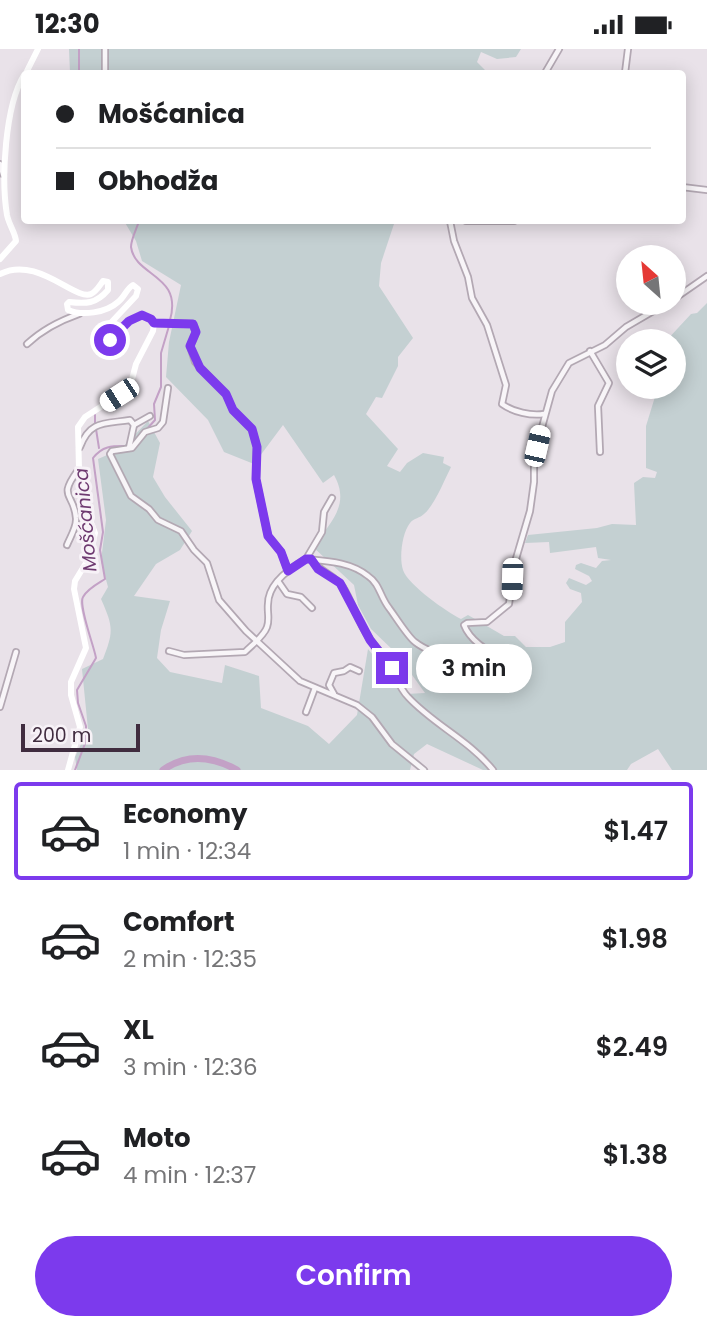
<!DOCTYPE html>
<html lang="en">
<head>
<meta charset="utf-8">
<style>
	body { margin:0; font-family:Poppins,sans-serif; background:#f6f6f6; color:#202124; height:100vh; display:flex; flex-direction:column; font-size:26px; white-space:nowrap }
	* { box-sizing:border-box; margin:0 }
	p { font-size:23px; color:#757577 }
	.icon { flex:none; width:38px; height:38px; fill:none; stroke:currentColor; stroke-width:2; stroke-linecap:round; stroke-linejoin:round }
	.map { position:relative; height:721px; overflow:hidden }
	.sheet { display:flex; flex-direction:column; background:#fff; flex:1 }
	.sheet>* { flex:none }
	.hud { position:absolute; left:21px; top:21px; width:665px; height:154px; border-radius:7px; box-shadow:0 4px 18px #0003; display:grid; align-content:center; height:154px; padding:0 35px; background:#fff }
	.needle { width:46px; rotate:333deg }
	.controls { position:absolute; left:616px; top:196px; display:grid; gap:14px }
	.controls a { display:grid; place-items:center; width:70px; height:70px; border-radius:50%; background:#fff; box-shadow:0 4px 18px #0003; font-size:35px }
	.scale { position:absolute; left:21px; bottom:18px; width:119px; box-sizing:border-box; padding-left:7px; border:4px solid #402c3f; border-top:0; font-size:19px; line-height:24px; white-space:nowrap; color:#402c3f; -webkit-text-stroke:5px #f7f2f7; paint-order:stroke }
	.end { position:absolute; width:32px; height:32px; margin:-16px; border:9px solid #7c3aed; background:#fff; box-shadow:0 0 0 4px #fff }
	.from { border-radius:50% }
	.bubble { position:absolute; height:49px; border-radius:24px; background:#fff; box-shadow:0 4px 18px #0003; font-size:23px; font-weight:600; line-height:49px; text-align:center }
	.car { position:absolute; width:21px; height:42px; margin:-21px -10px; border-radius:9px; box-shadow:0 0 5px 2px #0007; background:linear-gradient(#fff 24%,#345 0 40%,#fff 0 76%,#345 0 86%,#fff 0) }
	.hud b { display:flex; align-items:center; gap:24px; height:66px; font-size:26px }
	.hud b+b { border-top:2px solid #e0e0e0 }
	.hud i { width:18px; height:18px; background:#202124 }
	ul { padding:12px 0 0; list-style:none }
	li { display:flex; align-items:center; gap:21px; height:98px; margin:0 14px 10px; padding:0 21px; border:4px solid transparent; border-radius:7px }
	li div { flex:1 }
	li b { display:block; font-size:26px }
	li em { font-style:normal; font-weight:600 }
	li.selected { border-color:#7c3aed }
	li>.icon { width:63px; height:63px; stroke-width:1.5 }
	.primary-button { display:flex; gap:14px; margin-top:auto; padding:14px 35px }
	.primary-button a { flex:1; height:80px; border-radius:42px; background:#7c3aed; color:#fff; font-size:28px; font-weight:600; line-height:80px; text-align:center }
	.status { display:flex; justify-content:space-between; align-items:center; height:49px; padding:0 35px; background:#fff; direction:ltr }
	.status svg { height:19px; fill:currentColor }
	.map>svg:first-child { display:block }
	.green { fill:#c4d0d2 }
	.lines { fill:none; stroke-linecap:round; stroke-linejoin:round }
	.stream { stroke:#c3a1c6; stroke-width:2 }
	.river { stroke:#c3a1c6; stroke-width:7 }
	.minor-casing { stroke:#b3a8b3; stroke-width:8 }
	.minor { stroke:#f8f5f8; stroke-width:4.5 }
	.secondary { stroke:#fff; stroke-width:6 }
	.route { stroke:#7c3aed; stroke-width:9 }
	.labels { text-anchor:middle; stroke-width:6; stroke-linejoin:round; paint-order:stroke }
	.water-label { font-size:19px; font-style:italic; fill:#6e3a70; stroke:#f7f2f7 }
</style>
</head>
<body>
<div class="status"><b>12:30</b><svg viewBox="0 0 49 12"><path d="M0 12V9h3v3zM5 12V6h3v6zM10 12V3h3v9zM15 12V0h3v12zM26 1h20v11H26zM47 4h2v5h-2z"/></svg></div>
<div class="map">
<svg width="707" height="721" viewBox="0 0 707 721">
	<rect width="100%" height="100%" fill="#e9e2e9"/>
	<g class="green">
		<path d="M69,0H521L516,8L497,10L481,3L477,13L488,24H70Z"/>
		<path d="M124,172H395L381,214L379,237L413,289L398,308V317L382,349L376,348L366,365L398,400L387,417L400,423L407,414L423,404L444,408L443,414L451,418C445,430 434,457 424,465C420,469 414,469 410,474C402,484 399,509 403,521C408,536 447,563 461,570L468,566L504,587H515L526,598H550L565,593V573L582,553L581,544L570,540L566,534L569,529L586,536L592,532L589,527L575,520L576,516L581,514L596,519L602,512L611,511L598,509L596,498L550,504L549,493L525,494L528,486L597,479L612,475L636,476L634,434L643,428L655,429L657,423L646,419V377L658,338H674V292H666L691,265L697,264L707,254V721H672L658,700L631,715L627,721H483L427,695L414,705L410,721H77L75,708L88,680L82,620L103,610C114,582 113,577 101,550L108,538L101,512L106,471L98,410L121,400L148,372L160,394L153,428L165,448L192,482L180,501L156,515L134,547L170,552L161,581L157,609L170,623L222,634L225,616L259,627L261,659L308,677L329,695L357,666L368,600L405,645L425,644L397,605L371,580L358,556L354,536L313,498C330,474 351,456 334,426L323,434L283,376L254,415L224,403L208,371L166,328L169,293L181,236L142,212L136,192Z"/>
	</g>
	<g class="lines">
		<g class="stream">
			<path d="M79,0V24"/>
			<path d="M139,172C137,179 131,190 131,198C135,228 183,225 170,271"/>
			<path d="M95,366V375"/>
			<path d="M96,380L99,399"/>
			<path d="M146,381L155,371L154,355L161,338V304L169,277"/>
			<path d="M75,721L86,692V677L78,654L77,641L96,609C94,597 78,556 83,548C87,540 97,535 105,530L100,501L103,483L93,409C103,396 113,397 128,397L137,390"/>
		</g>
		<path class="river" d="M163,721C187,704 212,707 237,721"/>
		<defs>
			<g id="minor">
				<path d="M105,0V24"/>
				<path d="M545,24L559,0"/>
				<path d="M625,24L628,0"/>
				<path d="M0,115L3,125"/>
				<path d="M682,138L707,141"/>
				<path d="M450,172L454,192L468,228L472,249L487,276L506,336L502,355C513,363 531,367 544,365"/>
				<path d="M466,172H514"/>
				<path d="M674,250L707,227"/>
				<path d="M154,274L193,275L196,283L190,297L195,313L226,345L233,361L252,380L257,398L256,430L268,487L281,503L288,522"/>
				<path d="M27,295C43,280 59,272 79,265"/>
				<path d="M590,302L609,334L598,357L600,403"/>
				<path d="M168,339L163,373L158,379L145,383L132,399L112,402L110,405L131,447L149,460L158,471L181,482L194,501L207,514L219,551L246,582L300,632L357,656L372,668L392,695L424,721"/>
				<path d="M134,376L150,367"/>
				<path d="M80,398C90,371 105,375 130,371L134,376L129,399"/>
				<path d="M67,496C70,488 77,478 76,469C74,443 57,450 78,421"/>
				<path d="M306,510L322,483L324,463L332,449"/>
				<path d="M311,510C320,523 335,526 343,538C353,554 358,574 370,590C376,599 384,606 390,616C396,627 399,639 408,648C434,676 469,691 493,721"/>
				<path d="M278,532L287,545L301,548L312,559"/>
				<path d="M169,602L184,606L245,603C252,596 264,587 267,578C270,570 267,563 268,555C268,535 290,519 306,510C327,512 351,513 368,527C380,535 380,548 389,559C395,567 408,588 415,593C434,608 485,619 509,616V612C492,605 471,594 464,576L467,574L487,573L509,555L515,513L530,462L534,433V407L552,342L569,314L605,296L626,278L667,254"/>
				<path d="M334,645L329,636L334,624L344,622L350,618L359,622"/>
				<path d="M0,658L16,603"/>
				<path d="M306,663L315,639"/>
			</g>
		</defs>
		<use href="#minor" class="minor-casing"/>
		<use href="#minor" class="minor"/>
		<g class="secondary">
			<path d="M26,24L38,0"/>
			<path d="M0,210L16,192C15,183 9,176 7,166C1,130 5,57 24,26"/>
			<path d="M0,225C37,206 75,252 91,245C96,243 100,236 103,232L108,233V241C96,255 86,255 69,253L67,255L68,261C82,267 106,264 118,253C125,248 126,240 133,236L138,240L136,247L106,279L104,288L108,291C121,286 139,250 154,274L153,282L136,315L131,334L119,346L85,368L78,378L79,420L85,458L95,484L89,509L75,532L74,540L86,599L71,633V646L80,678L68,721"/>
		</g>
	</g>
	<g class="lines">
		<path class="route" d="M110,291L129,272L142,266L151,270L154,274L193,275L196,283L190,297L200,319L226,345L233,361L252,380L257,398L256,430L268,487L281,503L288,522L306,510H311L318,520L340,534L370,591L392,619"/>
	</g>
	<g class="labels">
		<g class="water-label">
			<text transform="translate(85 471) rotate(-95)" y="7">Mošćanica</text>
		</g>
	</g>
</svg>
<div class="controls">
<a><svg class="needle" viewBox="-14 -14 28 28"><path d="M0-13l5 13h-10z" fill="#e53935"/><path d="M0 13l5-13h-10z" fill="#757577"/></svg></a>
<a><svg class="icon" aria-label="layers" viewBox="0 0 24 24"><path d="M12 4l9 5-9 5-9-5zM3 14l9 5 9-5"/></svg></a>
</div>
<div class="scale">200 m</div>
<i class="end from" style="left:110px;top:291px"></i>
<i class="end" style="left:392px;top:619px"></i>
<div class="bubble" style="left:416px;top:595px;width:116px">3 min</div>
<i class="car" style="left:119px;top:346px;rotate:237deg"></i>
<i class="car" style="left:537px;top:397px;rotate:13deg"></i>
<i class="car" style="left:512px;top:530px;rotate:182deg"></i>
<div class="hud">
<b><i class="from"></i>Mošćanica</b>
<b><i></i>Obhodža</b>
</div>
</div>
<section class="sheet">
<ul>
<li class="selected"><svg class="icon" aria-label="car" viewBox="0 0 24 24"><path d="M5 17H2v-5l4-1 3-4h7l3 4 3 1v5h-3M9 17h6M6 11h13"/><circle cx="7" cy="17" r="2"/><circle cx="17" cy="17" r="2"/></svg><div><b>Economy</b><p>1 min · 12:34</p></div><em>$1.47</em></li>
<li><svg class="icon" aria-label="car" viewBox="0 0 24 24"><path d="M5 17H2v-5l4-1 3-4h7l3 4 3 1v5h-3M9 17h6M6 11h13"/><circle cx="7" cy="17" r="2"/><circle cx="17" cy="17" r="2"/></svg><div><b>Comfort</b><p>2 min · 12:35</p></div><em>$1.98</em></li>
<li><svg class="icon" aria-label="car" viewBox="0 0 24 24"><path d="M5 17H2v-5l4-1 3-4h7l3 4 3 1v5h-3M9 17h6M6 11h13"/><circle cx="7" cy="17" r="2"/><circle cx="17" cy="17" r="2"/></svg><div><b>XL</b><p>3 min · 12:36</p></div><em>$2.49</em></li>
<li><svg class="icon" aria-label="car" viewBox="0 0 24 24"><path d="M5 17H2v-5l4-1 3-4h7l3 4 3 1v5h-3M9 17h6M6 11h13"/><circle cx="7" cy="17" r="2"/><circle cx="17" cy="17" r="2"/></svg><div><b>Moto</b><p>4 min · 12:37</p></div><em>$1.38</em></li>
</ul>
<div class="primary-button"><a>Confirm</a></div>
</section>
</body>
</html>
